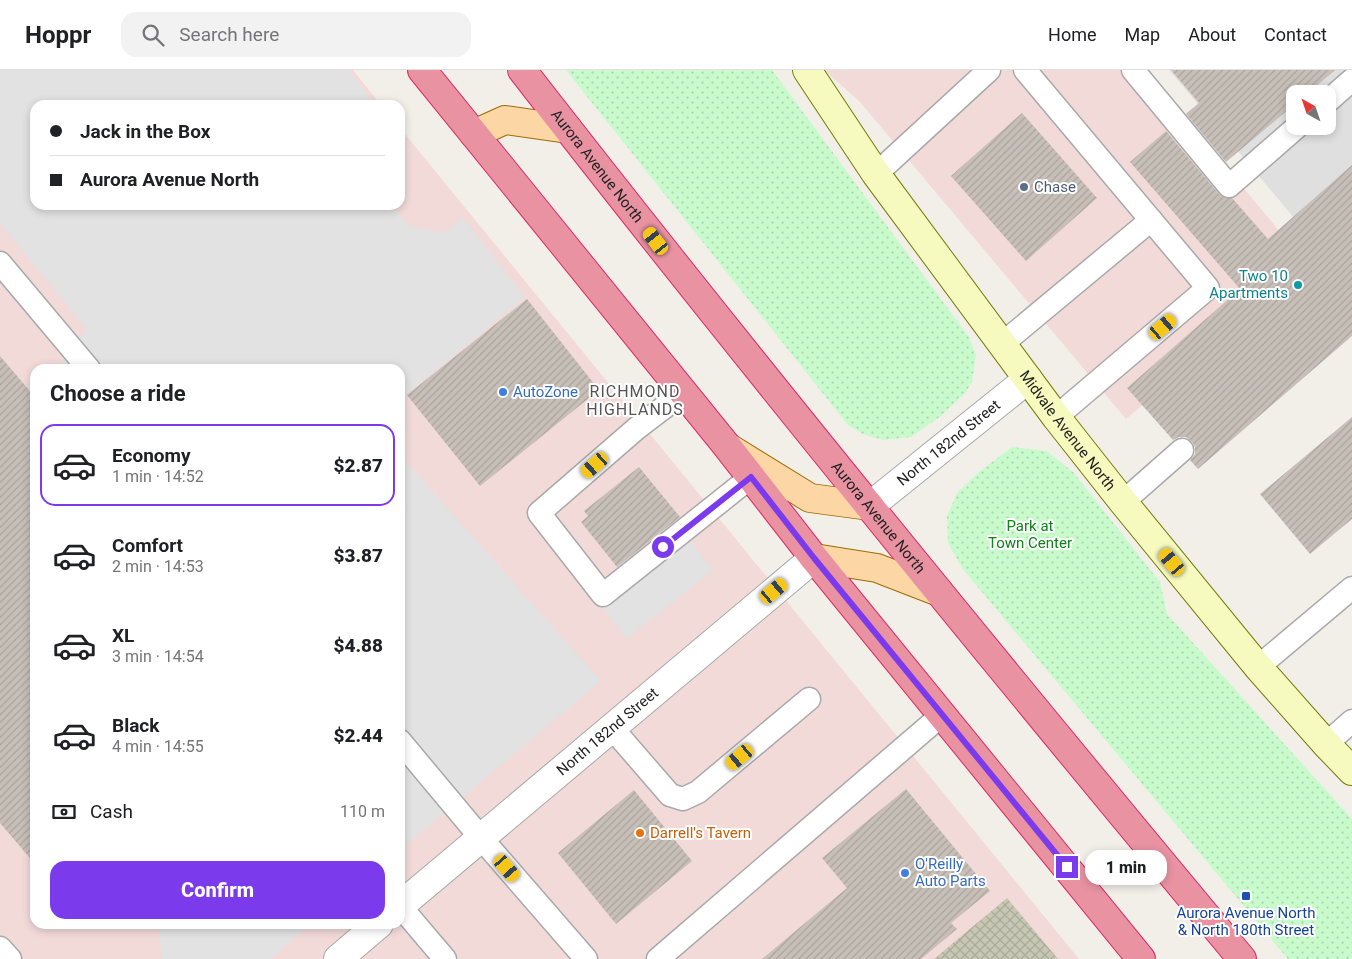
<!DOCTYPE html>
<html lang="en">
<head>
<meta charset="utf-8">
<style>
	body { margin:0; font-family:Roboto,sans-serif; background:#f2f2f2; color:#202124; height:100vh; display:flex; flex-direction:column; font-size:19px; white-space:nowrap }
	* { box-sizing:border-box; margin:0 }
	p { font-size:16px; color:#757577 }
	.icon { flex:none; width:28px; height:28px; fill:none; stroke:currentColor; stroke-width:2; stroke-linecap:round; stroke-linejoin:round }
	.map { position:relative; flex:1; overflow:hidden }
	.drawer { position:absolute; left:30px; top:294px; width:375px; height:565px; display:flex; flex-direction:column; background:#fff; border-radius:15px; box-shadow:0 2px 8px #0003 }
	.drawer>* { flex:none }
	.banner { position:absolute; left:30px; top:30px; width:375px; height:110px; border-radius:15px; box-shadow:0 2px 8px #0003; display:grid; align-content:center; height:110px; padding:0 20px; background:#fff }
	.needle { width:32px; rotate:320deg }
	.controls { position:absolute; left:1286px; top:15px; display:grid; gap:10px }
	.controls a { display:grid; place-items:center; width:50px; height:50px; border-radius:10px; background:#fff; box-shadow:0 2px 8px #0003; font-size:25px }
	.end { position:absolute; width:22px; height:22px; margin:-11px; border:6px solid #7c3aed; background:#fff; box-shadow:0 0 0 2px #fff }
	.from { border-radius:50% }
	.bubble { position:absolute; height:35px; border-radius:15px; background:#fff; box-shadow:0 2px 8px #0003; font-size:16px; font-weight:800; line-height:35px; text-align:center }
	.car { position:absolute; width:15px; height:30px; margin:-15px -8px; border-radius:6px; box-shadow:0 0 4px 1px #0007; background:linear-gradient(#f5c518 24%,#345 0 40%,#f5c518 0 76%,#345 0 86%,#f5c518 0) }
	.banner b { display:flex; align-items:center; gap:18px; height:48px; font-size:19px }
	.banner b+b { border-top:1px solid #e0e0e0 }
	.banner i { width:12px; height:12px; background:#202124 }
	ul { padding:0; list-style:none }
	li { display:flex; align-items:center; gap:15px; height:82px; margin:0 10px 8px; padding:0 10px; border:2px solid transparent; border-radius:15px }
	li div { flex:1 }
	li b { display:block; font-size:19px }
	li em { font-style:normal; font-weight:800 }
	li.on { border-color:#7c3aed }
	li>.icon { width:45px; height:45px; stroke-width:1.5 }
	h2 { padding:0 20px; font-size:22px; line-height:60px }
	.pay { display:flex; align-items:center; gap:12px; height:55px; padding:0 20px; font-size:19px }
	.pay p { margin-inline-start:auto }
	.action { display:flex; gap:10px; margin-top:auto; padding:10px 20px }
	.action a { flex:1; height:58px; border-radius:15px; background:#7c3aed; color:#fff; font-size:20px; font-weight:800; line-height:58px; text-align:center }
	header { display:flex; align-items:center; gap:30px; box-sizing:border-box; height:70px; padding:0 25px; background:#fff; border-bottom:1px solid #e0e0e0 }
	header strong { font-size:24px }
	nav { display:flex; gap:28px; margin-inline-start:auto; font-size:18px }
	.search { width:350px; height:45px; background:#f2f2f2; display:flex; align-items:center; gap:12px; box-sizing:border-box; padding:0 18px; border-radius:15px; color:#757577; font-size:19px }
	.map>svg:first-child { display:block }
	.residential { fill:#e0dfdf; fill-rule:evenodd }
	.commercial { fill:#f2dad9; fill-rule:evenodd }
	.construction { fill:url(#construction-cross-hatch) }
	.park { fill:url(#park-dots) }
	.parking { fill:#e2e2e2 }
	.building { fill:url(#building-hatch) }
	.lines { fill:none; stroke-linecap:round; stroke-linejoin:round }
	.lane-casing { stroke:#a9a9a9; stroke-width:25 }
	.street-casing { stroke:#a9a9a9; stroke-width:30 }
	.secondary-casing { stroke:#707d05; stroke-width:30 }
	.primary-casing { stroke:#a06b00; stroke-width:30 }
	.highway-casing { stroke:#dc2a67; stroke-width:30 }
	.lane { stroke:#fff; stroke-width:22 }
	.street { stroke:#fff; stroke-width:28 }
	.secondary { stroke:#f7fabf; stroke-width:28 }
	.primary { stroke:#fcd6a4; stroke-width:28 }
	.highway { stroke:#e892a2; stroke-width:28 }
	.route { stroke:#7c3aed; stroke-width:6 }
	.service-dot { fill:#5c6f8a; stroke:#fff; stroke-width:2 }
	.culture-dot { fill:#0f9aa8; stroke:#fff; stroke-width:2 }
	.shop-dot { fill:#3f7fe0; stroke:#fff; stroke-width:2 }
	.food-dot { fill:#e8710a; stroke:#fff; stroke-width:2 }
	.transit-dot { fill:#1a4fb4; stroke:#fff; stroke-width:2 }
	.labels { text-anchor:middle; stroke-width:4; stroke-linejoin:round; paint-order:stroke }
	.street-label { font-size:15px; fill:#222; stroke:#fff }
	.service-label { font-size:15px; fill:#4e5e75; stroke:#fff; text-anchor:start }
	.culture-label { font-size:15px; fill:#0d838f; stroke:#fff; text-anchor:end }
	.shop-label { font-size:15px; fill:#366cbe; stroke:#fff; text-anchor:start }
	.park-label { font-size:15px; fill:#0c8416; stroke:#fff }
	.food-label { font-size:15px; fill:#c56008; stroke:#fff; text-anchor:start }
	.transit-label { font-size:15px; fill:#164399; stroke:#fff }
	.neighbourhood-label { font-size:16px; letter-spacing:1px; fill:#555; stroke:#fff }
</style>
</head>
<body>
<header>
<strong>Hoppr</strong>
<div class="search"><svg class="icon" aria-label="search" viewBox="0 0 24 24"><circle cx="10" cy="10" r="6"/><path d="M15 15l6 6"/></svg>Search here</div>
<nav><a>Home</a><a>Map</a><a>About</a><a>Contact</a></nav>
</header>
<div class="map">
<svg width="1352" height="889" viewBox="0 0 1352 889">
	<defs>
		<pattern id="construction-cross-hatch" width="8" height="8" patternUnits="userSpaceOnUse" patternTransform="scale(1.25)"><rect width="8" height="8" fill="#c7c7b4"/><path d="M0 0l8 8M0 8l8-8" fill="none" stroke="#abab9a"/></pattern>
		<pattern id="park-dots" width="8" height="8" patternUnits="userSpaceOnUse" patternTransform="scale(1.25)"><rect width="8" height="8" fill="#c8facc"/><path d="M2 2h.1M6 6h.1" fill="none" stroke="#acd6af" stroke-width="1.8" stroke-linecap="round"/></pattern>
		<pattern id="building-hatch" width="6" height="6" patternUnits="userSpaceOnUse" patternTransform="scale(1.25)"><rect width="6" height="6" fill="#c7bfb8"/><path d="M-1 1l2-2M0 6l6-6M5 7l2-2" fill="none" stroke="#aba49e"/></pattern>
	</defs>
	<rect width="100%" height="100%" fill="#f2efe9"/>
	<path class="residential" d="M1169,0H1352V216ZM1295,24H1328V56H1295Z"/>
	<g class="commercial">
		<path d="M0,0H353L381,35H35V135H400V58L1079,889H0ZM35,299H400V854H35Z"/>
		<path d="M824,0H1144L1309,196L1126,349L860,32Z"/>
	</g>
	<path class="construction" d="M1007,828L1058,889H934Z"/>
	<g class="park">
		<path d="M566,0H772L969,267L976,285L972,312L966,322L941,346L911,367L883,370L863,364L848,355Z"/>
		<path d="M1012,377L1047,381L1074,403L1160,512L1167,544L1352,749V889H1288L962,498L948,473L947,446L957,423L979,402Z"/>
	</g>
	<g class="parking">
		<path d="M0,0H349L369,26L366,35H35V135H359L365,136L368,135H391L408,155L444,163L463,148L525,227L400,330V299H60L63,290L87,259L0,154Z"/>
		<path d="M400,385L601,611L400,780Z"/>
		<path d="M686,465L713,500L627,569L599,534Z"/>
		<path d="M158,854H312L270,889H162Z"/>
	</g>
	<g class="building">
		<path d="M1171,0H1335L1307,24H1295V34L1226,92L1186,44L1199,33Z"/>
		<path d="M1022,43L1097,128L1026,191L951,106Z"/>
		<path d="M1166,61L1219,124L1225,128H1232L1268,169L1352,95V266L1198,399L1190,390L1195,384V377L1192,372L1186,367H1179L1173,370L1127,318L1240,219L1130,92Z"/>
		<path d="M527,229L599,320L480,416L407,325Z"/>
		<path d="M0,286L35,327V794L0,753Z"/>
		<path d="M1352,347V449L1310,484L1260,424Z"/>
		<path d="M639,397L680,447L617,497L581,452L588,446L584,441Z"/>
		<path d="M906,719L990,821L951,853L957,859L921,889H762L847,818L822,788Z"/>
		<path d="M634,720L692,791L616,854L558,783Z"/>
	</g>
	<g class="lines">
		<defs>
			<g id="lane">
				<path d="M1025,0L1208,218L1056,347"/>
				<path d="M1133,0L1229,116L1298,56"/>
				<path d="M1328,31L1352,10"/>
				<path d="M876,104L989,0"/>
				<path d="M0,193L89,299"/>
				<path d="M1002,274L1151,150"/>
				<path d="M683,323L637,358L539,443L603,525L751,407"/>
				<path d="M1123,432L1182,380"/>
				<path d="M1258,597L1352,518"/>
				<path d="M612,658L670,725L683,729L698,722L809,629"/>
				<path d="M400,671L481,768L586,889"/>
				<path d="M1326,674L1352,651"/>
				<path d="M400,836L445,889"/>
				<path d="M0,878L10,889"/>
				<path d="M658,889L943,644"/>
			</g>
			<g id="street">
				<path id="s1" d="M870,436L1028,309"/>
				<path id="s2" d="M400,836L814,488"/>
				<path d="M338,889L379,854"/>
			</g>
			<g id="secondary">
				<path id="s3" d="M807,0L876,104L1056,347L1123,432L1258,597L1326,674L1352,701"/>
			</g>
			<g id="primary">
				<path d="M474,64L505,50L568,59"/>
				<path d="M729,378L810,428L870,436"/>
				<path d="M814,488L877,498L939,522"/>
			</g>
			<g id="highway">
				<path d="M422,0L726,375L814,488L1141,889"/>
				<path id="s4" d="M522,0C756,301 998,596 1242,889"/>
			</g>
		</defs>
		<use href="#lane" class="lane-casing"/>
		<use href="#street" class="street-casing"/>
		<use href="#secondary" class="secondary-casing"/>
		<use href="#primary" class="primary-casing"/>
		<use href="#highway" class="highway-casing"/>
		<use href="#lane" class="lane"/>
		<use href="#street" class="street"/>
		<use href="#secondary" class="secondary"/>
		<use href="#primary" class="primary"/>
		<use href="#highway" class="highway"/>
	</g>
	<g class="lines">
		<path class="route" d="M663,477L751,407L814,488L1067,797"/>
	</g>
	<circle class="service-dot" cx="1024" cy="117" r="5"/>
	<circle class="culture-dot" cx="1298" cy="215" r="5"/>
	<g class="shop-dot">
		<circle cx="503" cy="322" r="5"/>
		<circle cx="905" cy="803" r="5"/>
	</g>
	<circle class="food-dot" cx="640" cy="763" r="5"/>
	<rect class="transit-dot" x="1241" y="821" width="10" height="10" rx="2.5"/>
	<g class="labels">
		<g class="street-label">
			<text dy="5" stroke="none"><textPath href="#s4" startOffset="122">Aurora Avenue North</textPath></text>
			<text dy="5" stroke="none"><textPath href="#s3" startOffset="445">Midvale Avenue North</textPath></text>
			<text dy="5" stroke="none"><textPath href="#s1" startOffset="101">North 182nd Street</textPath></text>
			<text dy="5" stroke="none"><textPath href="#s4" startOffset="572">Aurora Avenue North</textPath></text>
			<text dy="5" stroke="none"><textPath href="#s2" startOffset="271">North 182nd Street</textPath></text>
		</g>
		<g class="service-label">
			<text x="1034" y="122">Chase</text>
		</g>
		<g class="culture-label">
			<text x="1288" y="211">Two 10<tspan x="1288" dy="17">Apartments</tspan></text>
		</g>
		<g class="shop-label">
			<text x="513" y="327">AutoZone</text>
			<text x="915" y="799">O'Reilly<tspan x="915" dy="17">Auto Parts</tspan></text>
		</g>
		<g class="park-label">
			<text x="1030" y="461">Park at<tspan x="1030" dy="17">Town Center</tspan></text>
		</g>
		<g class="food-label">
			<text x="650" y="768">Darrell's Tavern</text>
		</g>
		<g class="transit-label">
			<text x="1246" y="848">Aurora Avenue North<tspan x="1246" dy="17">&amp; North 180th Street</tspan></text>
		</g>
		<g class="neighbourhood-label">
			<text x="635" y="327">RICHMOND<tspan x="635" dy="18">HIGHLANDS</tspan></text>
		</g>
	</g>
</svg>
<div class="controls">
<a><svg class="needle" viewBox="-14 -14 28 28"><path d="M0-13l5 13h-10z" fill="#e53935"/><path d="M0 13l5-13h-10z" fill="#757577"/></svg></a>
</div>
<i class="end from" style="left:663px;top:477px"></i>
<i class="end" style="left:1067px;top:797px"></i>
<div class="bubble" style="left:1085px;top:780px;width:82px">1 min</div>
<i class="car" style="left:656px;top:171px;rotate:322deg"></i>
<i class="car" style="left:1163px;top:257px;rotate:50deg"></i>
<i class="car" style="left:595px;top:395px;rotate:229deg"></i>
<i class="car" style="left:1172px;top:492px;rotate:320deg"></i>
<i class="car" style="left:774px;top:521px;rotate:50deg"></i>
<i class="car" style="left:740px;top:687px;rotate:230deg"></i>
<i class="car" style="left:507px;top:798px;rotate:139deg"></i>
<div class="banner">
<b><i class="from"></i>Jack in the Box</b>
<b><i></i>Aurora Avenue North</b>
</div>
<section class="drawer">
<h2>Choose a ride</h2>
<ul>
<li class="on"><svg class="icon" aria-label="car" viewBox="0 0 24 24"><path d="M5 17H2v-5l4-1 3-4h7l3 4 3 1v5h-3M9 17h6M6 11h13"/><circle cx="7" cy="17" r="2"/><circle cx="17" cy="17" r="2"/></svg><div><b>Economy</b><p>1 min · 14:52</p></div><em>$2.87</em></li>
<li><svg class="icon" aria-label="car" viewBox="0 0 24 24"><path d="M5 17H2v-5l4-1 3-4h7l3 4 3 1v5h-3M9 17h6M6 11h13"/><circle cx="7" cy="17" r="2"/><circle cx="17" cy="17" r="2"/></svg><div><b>Comfort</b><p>2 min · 14:53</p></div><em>$3.87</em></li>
<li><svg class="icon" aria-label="car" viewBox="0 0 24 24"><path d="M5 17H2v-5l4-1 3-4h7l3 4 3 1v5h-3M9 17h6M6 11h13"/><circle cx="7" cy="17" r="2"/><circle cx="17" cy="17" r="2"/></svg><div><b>XL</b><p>3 min · 14:54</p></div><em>$4.88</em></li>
<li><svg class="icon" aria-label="car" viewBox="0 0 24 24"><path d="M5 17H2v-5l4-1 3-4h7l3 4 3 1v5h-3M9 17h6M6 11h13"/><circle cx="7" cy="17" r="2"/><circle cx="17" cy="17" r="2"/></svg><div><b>Black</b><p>4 min · 14:55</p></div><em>$2.44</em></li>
</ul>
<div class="pay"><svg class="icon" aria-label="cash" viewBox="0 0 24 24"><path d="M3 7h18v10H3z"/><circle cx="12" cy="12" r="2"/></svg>Cash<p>110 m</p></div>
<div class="action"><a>Confirm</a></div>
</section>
</div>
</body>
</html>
